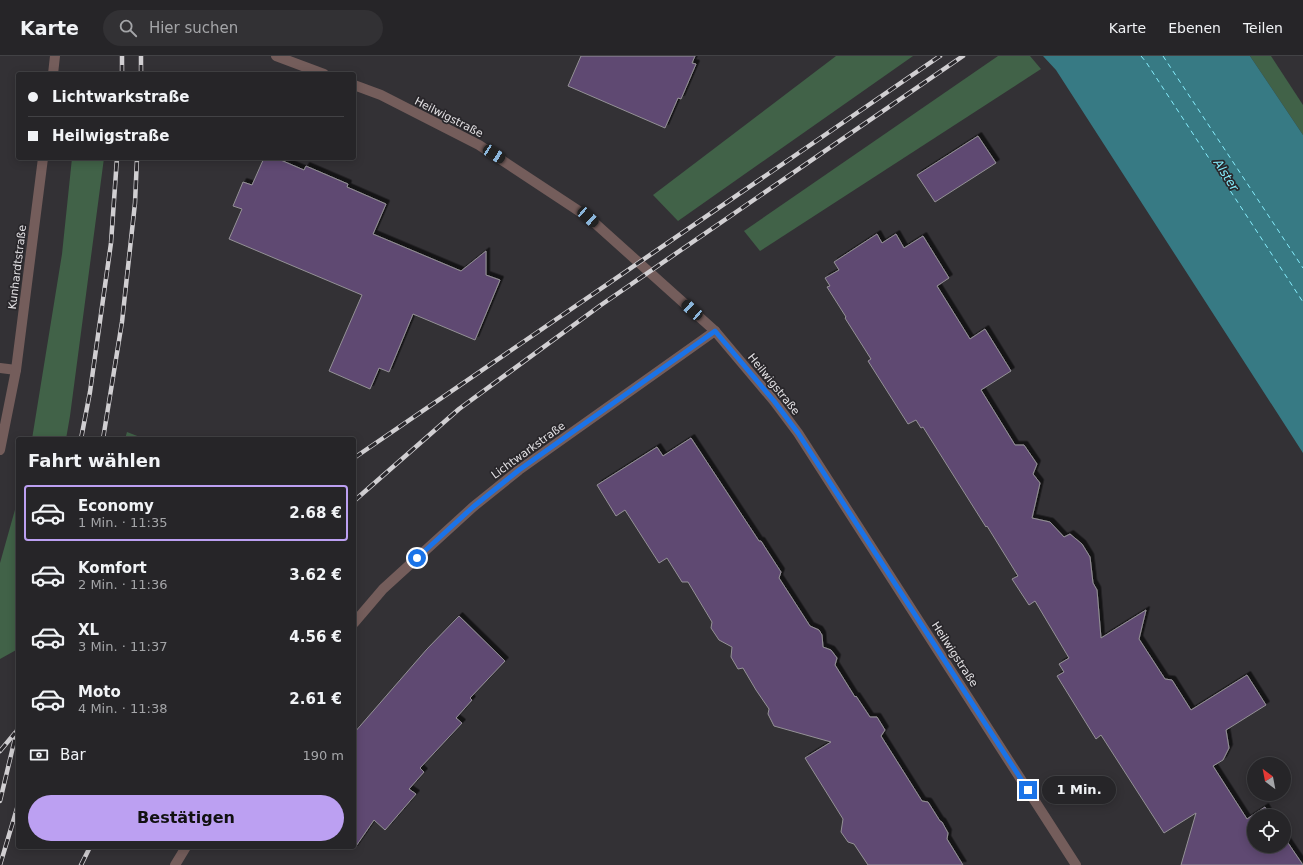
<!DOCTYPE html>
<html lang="de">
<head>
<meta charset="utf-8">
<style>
	body { margin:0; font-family:"DejaVu Sans",sans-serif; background:#323134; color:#f1f3f6; height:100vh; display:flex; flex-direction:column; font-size:15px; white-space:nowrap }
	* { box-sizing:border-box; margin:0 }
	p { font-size:13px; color:#a4a5a8 }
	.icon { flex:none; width:22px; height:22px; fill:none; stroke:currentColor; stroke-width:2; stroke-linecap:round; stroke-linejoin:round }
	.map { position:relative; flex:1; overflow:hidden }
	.panel { position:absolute; left:16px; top:381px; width:340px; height:412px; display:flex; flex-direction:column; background:#262528; border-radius:4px; box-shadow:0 2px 10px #0003,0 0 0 1px #424245 }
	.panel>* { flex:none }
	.hud { position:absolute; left:16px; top:16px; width:340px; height:88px; border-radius:4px; box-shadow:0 2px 10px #0003,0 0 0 1px #424245; display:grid; align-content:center; height:88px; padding:0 12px; background:#262528 }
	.needle { width:26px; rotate:328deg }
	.tools { position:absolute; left:1247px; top:701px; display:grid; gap:8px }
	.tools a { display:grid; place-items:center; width:44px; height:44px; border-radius:50%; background:#262528; box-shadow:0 2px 10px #0003,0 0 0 1px #424245; font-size:20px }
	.end { position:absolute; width:18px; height:18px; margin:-9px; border:5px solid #1a73e8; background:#fff; box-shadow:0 0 0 2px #fff }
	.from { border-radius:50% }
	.bubble { position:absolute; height:28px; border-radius:14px; background:#262528; box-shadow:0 2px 10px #0003,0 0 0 1px #424245; font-size:13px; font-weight:700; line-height:28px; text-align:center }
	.car { position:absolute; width:12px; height:24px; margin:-12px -6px; border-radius:5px; box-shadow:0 0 3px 1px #0007; background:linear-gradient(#222 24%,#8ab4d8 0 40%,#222 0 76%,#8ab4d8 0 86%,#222 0) }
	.hud b { display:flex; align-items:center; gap:14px; height:38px; font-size:15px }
	.hud b+b { border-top:1px solid #424245 }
	.hud i { width:10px; height:10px; background:#f1f3f6 }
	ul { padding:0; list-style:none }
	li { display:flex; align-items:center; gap:12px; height:56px; margin:0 8px 6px; padding:0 4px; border:2px solid transparent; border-radius:4px }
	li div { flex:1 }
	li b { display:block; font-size:15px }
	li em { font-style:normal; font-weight:700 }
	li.on { border-color:#bca0f2 }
	li>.icon { width:36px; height:36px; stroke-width:1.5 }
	h2 { padding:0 12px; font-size:18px; line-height:48px }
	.pay { display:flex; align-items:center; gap:10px; height:44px; padding:0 12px; font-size:15px }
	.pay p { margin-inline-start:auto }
	.cta { display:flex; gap:8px; margin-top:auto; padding:8px 12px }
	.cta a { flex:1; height:46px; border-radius:24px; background:#bca0f2; color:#111; font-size:16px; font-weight:700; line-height:46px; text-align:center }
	header { display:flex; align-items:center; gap:24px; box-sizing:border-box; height:56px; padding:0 20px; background:#262528; border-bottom:1px solid #424245 }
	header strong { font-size:19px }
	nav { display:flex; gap:22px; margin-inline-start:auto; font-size:14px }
	.search { width:280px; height:36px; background:#323134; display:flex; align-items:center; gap:10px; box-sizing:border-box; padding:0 14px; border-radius:22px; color:#a4a5a8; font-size:15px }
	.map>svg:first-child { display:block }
	.green { fill:#416248 }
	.water { fill:#377a84 }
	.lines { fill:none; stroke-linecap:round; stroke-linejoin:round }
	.ferry { stroke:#86eefe; stroke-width:1; stroke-dasharray:5 4; stroke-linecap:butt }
	.building { fill:#5f4a72; stroke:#949196; filter:url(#shadow) }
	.minor { stroke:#745d5b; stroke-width:10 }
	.rail-casing { stroke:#d1cfd2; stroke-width:4.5 }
	.rail { stroke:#29272b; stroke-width:3; stroke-dasharray:9; stroke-linecap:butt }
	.route { stroke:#1a73e8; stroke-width:5 }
	.labels { text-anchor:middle; stroke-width:3.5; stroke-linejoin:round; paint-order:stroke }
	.street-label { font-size:11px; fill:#e4e2e5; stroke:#29272b }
	.water-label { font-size:12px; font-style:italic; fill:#86eefe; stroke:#29272b }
</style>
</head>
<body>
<header>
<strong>Karte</strong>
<div class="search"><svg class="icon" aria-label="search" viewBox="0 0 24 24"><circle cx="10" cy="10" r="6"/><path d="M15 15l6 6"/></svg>Hier suchen</div>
<nav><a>Karte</a><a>Ebenen</a><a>Teilen</a></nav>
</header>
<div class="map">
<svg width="1303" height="809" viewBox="0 0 1303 809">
	<defs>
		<filter id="shadow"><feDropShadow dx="3.5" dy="-3.5" stdDeviation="0" flood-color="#0009"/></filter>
	</defs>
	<rect width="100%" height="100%" fill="#333135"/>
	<g class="green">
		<path d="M836,0H913L678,165L653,139Z"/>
		<path d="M998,0H1030L1041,13L760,195L744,175Z"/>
		<path d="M1250,0H1271L1303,49V79Z"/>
		<path d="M72,102H104L70,360L66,383H32L62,198Z"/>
		<path d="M127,376L145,383H125Z"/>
		<path d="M18,443V593L0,603V507Z"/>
	</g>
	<path class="water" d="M1043,0H1250L1303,79V397L1056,14Z"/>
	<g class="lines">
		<g class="ferry">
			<path d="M1141,0L1146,6L1303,246"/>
			<path d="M1163,0L1303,212"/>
		</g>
	</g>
	<g class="building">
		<path d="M581,0H695L692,7L696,8L681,43L678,42L665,72L568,30Z"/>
		<path d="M978,80L996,107L935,146L917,119Z"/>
		<path d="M264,102H276L304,114L306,110L348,128L347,131L386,148L373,178L461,215L486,195V219L500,224L475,284L413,258L389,316L379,312L370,333L329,315L362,239L229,183L242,153L233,150L243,126L252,129Z"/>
		<path d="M877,178L882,187L896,178L904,192L923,180L949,222L937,230L970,283L985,273L1011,315L981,334L1015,389H1024L1037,408L1033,418L1040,427L1032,462L1050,466L1064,481L1070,478L1082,488L1090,501L1093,527L1097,534L1101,582L1146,554L1139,583L1165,623L1172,624L1191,654L1247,619L1266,649L1226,674L1229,692L1223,704L1213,710L1247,763L1265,751L1270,760H1254V790H1284V781L1303,809H1181L1196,757L1164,777L1101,679L1096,683L1057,620L1064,616L1059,608L1069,602L1035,545L1029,549L1012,523L1018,520L987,470L986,471L923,371L921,372L916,364L908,368L868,305L871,303L845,262L846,261L827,231L830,230L825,222L839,214L834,206Z"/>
		<path d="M691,382L759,485H761L768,496L781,516L779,522L810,570L819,574L822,579L823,591L831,594L837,602L835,609L855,641L856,640L870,661H877L885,674L881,680L922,745L928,746L940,765L942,766L948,777L947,783L963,809H868L854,788L848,786L841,776L843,763L805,702L831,686L774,670L768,658L769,653L756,634L743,612L738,613L731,601L732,591L719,584L711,572L712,566L688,526H682L667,502L659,507L625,454L616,460L597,429L657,391L663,400Z"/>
		<path d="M459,560L505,605L470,642L472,644L456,662L462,667L420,712L424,716L409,733L416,738L385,774L374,764L354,793V677L427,593Z"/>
	</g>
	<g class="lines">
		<g class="minor">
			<path d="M276,0L324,18"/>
			<path d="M53,18L55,0"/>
			<path d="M354,29L381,39L479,89L588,161L715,275L774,345L798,377L1076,809"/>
			<path d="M0,312L16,314"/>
			<path d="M0,394L16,314L43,102"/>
			<path d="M354,567L383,533L473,451L519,414L715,275"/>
			<path d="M175,809L186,791"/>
		</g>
		<defs>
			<g id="rail">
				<path d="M122,18V0"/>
				<path d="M141,18V0"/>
				<path d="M81,383L90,336L111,187L117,102"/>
				<path d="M103,383L122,266L135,147L137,102"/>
				<path d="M354,402L940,0"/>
				<path d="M354,445L459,353L601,249L963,0"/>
				<path d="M0,695L15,677"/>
				<path d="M0,745L18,670"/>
				<path d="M0,809L18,749"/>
				<path d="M81,809L90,791"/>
			</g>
		</defs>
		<use href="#rail" class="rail-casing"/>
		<use href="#rail" class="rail"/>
	</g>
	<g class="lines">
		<path class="route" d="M417,502L473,451L519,414L715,275L774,345L798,377L1028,734"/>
	</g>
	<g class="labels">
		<g class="street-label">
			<text transform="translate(449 61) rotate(27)" y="4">Heilwigstraße</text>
			<text transform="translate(17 211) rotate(-83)" y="4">Kunhardtstraße</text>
			<text transform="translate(774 328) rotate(51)" y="4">Heilwigstraße</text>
			<text transform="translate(528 394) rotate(-36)" y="4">Lichtwarkstraße</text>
			<text transform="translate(955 598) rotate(57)" y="4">Heilwigstraße</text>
		</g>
		<g class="water-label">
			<text transform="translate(1226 119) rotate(57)" y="4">Alster</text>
		</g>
	</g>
</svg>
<div class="tools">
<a><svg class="needle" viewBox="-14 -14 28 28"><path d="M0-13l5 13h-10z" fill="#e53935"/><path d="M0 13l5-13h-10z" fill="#a4a5a8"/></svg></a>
<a><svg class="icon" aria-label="locate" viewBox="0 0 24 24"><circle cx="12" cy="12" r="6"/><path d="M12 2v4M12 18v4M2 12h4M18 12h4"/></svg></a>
</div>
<i class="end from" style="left:417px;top:502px"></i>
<i class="end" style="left:1028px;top:734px"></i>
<div class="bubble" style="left:1042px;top:720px;width:74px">1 Min.</div>
<i class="car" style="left:494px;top:98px;rotate:123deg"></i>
<i class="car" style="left:588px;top:161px;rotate:132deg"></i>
<i class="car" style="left:692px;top:254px;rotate:312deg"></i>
<div class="hud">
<b><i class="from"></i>Lichtwarkstraße</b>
<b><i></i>Heilwigstraße</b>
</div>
<section class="panel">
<h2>Fahrt wählen</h2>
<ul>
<li class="on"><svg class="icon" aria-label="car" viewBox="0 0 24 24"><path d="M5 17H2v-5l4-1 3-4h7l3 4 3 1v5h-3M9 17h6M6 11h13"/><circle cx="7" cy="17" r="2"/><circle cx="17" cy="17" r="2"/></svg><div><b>Economy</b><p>1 Min. · 11:35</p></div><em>2.68 €</em></li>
<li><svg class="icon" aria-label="car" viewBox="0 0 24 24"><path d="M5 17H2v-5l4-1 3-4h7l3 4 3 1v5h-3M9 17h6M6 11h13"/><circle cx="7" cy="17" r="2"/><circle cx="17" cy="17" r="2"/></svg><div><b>Komfort</b><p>2 Min. · 11:36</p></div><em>3.62 €</em></li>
<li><svg class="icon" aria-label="car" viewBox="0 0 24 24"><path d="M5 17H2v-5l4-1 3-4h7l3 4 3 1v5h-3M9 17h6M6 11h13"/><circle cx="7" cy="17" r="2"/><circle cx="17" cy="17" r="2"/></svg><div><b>XL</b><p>3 Min. · 11:37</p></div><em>4.56 €</em></li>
<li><svg class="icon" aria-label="car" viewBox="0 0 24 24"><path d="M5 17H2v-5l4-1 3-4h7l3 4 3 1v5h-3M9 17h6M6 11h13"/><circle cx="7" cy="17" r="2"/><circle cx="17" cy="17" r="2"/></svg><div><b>Moto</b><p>4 Min. · 11:38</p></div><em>2.61 €</em></li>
</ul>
<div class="pay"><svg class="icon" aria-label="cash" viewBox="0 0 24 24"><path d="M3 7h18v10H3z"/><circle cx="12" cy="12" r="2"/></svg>Bar<p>190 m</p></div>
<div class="cta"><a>Bestätigen</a></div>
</section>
</div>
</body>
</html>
